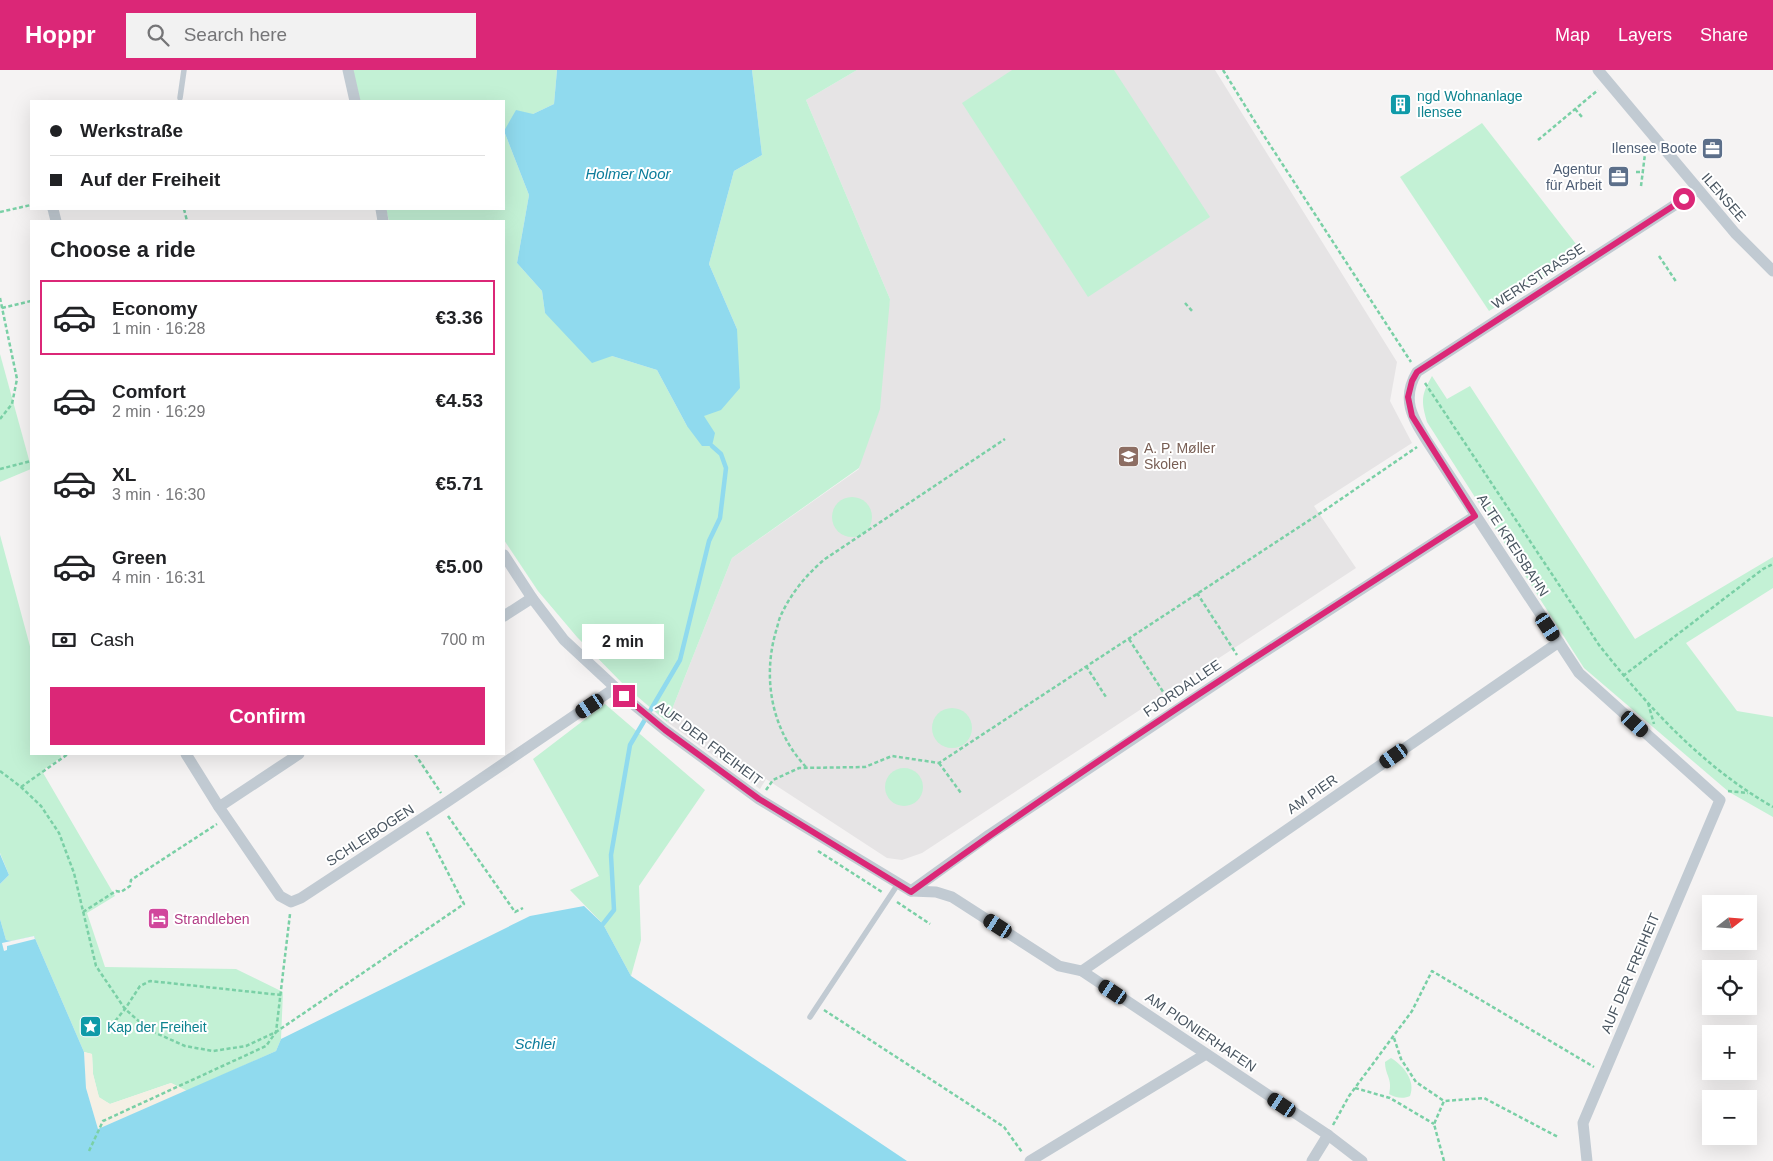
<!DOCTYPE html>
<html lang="en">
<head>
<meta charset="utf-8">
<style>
	body { margin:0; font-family:Arial,sans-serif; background:#f2f2f2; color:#202124; height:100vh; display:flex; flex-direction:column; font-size:19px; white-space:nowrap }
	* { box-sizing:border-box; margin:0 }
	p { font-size:16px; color:#757577 }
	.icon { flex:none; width:28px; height:28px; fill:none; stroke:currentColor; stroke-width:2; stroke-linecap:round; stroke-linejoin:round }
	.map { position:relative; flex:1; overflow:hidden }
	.side { position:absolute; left:30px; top:150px; width:475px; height:535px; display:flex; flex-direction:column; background:#fff; border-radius:0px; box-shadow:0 5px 20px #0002 }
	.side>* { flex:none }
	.banner { position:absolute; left:30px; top:30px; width:475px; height:110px; border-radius:0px; box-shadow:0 5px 20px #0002; display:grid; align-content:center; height:110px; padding:0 20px; background:#fff }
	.needle { width:32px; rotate:73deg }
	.controls { position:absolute; left:1702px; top:825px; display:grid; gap:10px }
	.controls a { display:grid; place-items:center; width:55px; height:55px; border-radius:0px; background:#fff; box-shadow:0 5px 20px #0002; font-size:25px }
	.end { position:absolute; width:22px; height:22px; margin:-11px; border:6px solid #db2777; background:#fff; box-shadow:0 0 0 2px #fff }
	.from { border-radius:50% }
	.bubble { position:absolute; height:35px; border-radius:0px; background:#fff; box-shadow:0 5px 20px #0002; font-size:16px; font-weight:800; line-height:35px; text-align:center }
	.car { position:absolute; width:15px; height:30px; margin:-15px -8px; border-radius:6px; box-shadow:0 0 4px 1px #0007; background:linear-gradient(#222 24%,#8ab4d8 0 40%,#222 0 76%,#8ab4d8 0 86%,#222 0) }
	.banner b { display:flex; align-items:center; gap:18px; height:48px; font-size:19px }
	.banner b+b { border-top:1px solid #e0e0e0 }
	.banner i { width:12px; height:12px; background:#202124 }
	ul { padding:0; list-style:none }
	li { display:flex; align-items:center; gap:15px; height:75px; margin:0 10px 8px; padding:0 10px; border:2px solid transparent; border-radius:0px }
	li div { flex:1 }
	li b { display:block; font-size:19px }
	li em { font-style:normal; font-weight:800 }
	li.current { border-color:#db2777 }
	li>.icon { width:45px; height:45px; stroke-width:1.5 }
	h2 { padding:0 20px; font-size:22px; line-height:60px }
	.pay { display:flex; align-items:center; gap:12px; height:55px; padding:0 20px; font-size:19px }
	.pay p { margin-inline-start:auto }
	.cta { display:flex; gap:10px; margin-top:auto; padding:10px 20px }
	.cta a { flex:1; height:58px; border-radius:0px; background:#db2777; color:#fff; font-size:20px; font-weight:800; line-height:58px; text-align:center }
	header { display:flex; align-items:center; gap:30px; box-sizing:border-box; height:70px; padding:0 25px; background:#db2777; color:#fff }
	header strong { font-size:24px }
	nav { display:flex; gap:28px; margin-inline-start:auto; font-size:18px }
	.search { width:350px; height:45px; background:#f2f2f2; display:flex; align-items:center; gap:12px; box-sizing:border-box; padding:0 18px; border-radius:0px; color:#757577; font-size:19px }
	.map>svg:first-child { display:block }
	.education { fill:#e6e4e5 }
	.green { fill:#c3f1d5 }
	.sand { fill:#f5f0e5 }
	.water { fill:#90daee }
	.pier { fill:#f5f3f3 }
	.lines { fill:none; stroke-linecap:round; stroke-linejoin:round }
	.stream { stroke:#90daee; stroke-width:4.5 }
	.path { stroke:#7ad0a6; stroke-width:2.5; stroke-dasharray:4 2.5; stroke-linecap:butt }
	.lane { stroke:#c1cad2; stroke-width:5.5 }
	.street { stroke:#c1cad2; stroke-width:11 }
	.route { stroke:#db2777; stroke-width:6 }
	.labels { text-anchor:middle; stroke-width:4; stroke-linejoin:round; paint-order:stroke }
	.culture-label { font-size:14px; fill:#0d838f; stroke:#fff; text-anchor:start }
	.service-label { font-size:14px; fill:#4e5e75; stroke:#fff; text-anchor:end }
	.street-label { font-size:14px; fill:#4a5661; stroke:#fff }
	.education-label { font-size:14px; fill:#785e54; stroke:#fff; text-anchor:start }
	.hotel-label { font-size:14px; fill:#b23c85; stroke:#fff; text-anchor:start }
	.water-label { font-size:15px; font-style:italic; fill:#0c7c9b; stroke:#fff }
</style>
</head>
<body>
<header>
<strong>Hoppr</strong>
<div class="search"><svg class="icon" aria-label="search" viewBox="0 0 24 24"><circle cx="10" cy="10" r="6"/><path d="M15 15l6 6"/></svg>Search here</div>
<nav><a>Map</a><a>Layers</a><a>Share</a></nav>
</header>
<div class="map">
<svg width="1773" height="1091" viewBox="0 0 1773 1091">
	<rect width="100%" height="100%" fill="#f5f3f3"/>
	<path class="education" d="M857,0H1215L1397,292L1390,331L1412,373L1314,436L1356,498L922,783L902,790L887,788L766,709L760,719L667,652L732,488L859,399L890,229L806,30Z"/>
	<g class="green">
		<path d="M353,0H557L554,34L533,44L504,61L529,125L517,193L542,221L545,243L612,286L657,300L687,356L704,346L737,259L709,194L734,101L762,85L752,0H857L806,30L890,229L880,339L859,398L732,488L667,652L624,615L577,567L538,521L504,470V151H389L386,139H504V31H360Z"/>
		<path d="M1012,0H1114L1210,147L1088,227L962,33Z"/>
		<path d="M1482,53L1583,183L1489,241L1400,107Z"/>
		<path d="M0,284L31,397V399L0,412Z"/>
		<path d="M1432,306L1447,329L1470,316L1635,569L1773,487V518L1686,573L1737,641L1773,647V747L1729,722L1584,598L1427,352C1421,331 1421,325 1432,306Z"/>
		<circle cx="852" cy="447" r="20"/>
		<path d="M0,465L31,580V684H60L61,687L42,701L115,826L87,843L105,897L236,899L283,922L281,969L276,981L187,1021L171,1013L110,1034L99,1028L93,1004L92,984L84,982L34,866L12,871L6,870L0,849V814L9,805L0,783Z"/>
		<path d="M605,634L705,720L639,816L641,870L631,906L603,854L570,820L599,806L533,689Z"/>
		<circle cx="952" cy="658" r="20"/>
		<circle cx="904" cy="717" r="19"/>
		<path d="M1391,988C1404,996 1416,1011 1410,1026C1404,1029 1395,1028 1389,1024C1393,1009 1385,1005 1385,992Z"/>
	</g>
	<path class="sand" d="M84,982L92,984L93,1004L99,1027L110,1034L171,1013L187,1021L98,1059L86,1018Z"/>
	<g class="water">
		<path d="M557,0H752L762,85L734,101L709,194L737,259L740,318L721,340L704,346L715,363L712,376H702L687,356L657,300L612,286L592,293L545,243L542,221L517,193L529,125L504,61L516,40L533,44L554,34Z"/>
		<path d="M0,784L9,805L0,814Z"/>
		<path d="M584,836L603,854L631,906L907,1091H0V849L6,870L12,871L34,866L84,982L86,1018L98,1059L276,981L281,969L530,846Z"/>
	</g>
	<path class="pier" d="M34,866L35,869L7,876V880L4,881L2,873Z"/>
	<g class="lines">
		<path class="stream" d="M603,854L614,840L611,785L630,675L680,590L709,471L720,448L726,398L721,384L712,376"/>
		<g class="path">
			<path d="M1223,0L1257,55L1411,292"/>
			<path d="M1575,39L1582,47"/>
			<path d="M1538,70L1598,20"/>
			<path d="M1636,102H1644"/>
			<path d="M1641,116L1646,76"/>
			<path d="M184,139L187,151"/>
			<path d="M0,142L31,135"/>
			<path d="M1659,186L1677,213"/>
			<path d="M0,228L17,309L12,334L0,349"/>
			<path d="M1185,233L1193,242"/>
			<path d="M2,238L31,231"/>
			<path d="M1425,313L1599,575C1649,638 1703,697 1773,737"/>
			<path d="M0,399L31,391"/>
			<path d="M1197,523L1237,585"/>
			<path d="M1129,569L1169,631"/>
			<path d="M1086,596L1106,627"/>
			<path d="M1623,606L1763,499L1773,494"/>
			<path d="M1648,633L1654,654"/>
			<path d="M415,684L441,723"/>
			<path d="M939,693L961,723"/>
			<path d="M806,697C772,661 762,609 776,561C778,555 779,548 782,543C792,522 807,504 825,489L1005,369"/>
			<path d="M0,701L21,717L41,736L59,763L74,803L96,896L125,939L149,960L185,976L213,981L246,976L276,962L464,834L426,760"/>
			<path d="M21,717L68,684"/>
			<path d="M766,720L773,710L799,698L865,697L892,686L939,693L1325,440L1417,377"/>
			<path d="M1728,721L1748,723"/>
			<path d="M448,746L515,842L523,838"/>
			<path d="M818,781L882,822"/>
			<path d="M897,832L930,854"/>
			<path d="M83,842L116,821L121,822L130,816L131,810L217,754"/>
			<path d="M824,940L1004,1057L1022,1082"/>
			<path d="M107,961L125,939L140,916L150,911L281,925"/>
			<path d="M1394,968L1401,989L1416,1012L1444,1031"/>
			<path d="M1355,1018L1390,1028L1434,1054"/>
			<path d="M1333,1055L1349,1026L1412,941L1432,901L1594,997"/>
			<path d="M89,1081L103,1051L266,976L276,962L290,844"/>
			<path d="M1444,1091L1434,1054L1444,1031L1484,1028L1558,1067"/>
		</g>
		<g class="lane">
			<path d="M180,28L184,0"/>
			<path d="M810,947L898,814"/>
		</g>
		<g class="street">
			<path d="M348,0L355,31"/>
			<path d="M1598,0L1735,163L1773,201"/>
			<path d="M53,139L56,151"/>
			<path d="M381,139L383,151"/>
			<path d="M504,485L532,528L564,570L633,634L665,660L759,729L911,821L936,822L952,827L1059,896L1082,901L1328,1065L1362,1091"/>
			<path d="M504,546L532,528"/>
			<path d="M186,684L219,737L280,826L291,832L301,828L447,732L615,618"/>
			<path d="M219,737L299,684"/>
			<path d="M911,821L989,765L1244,595L1475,446"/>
			<path d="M1082,901L1559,572"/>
			<path d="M1030,1091L1206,984"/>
			<path d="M1312,1091L1328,1065"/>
			<path d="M1587,1091L1583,1053L1720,730L1579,603L1427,371C1412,347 1401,329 1417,302L1698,120"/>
		</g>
	</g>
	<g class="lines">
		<path class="route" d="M624,626L665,660L759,729L911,822C1094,689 1285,568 1475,446L1412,346L1408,327L1412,311L1417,302L1684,129"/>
	</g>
	<defs>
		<symbol id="building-square" viewBox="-11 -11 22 22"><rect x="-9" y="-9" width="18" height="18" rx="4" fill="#0f9aa8" stroke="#fff"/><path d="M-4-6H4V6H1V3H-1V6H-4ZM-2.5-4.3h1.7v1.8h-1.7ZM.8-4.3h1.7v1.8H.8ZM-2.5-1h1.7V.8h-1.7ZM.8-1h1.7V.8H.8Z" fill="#fff"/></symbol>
		<symbol id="office-square" viewBox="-11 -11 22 22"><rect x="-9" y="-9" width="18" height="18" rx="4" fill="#5c6f8a" stroke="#fff"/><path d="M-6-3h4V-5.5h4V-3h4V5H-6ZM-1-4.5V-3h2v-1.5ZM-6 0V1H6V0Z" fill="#fff"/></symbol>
		<symbol id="school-square" viewBox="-11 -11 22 22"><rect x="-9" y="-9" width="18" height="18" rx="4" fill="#8d6e63" stroke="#fff"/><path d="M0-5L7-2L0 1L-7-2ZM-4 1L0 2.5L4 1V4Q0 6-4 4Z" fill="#fff"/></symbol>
		<symbol id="hotel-square" viewBox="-11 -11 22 22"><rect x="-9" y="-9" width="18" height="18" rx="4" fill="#d1479c" stroke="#fff"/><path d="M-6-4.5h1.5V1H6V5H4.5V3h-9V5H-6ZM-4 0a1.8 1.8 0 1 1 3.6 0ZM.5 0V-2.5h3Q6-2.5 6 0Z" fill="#fff"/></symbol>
		<symbol id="sight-square" viewBox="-11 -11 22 22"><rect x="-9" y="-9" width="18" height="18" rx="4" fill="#0f9aa8" stroke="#fff"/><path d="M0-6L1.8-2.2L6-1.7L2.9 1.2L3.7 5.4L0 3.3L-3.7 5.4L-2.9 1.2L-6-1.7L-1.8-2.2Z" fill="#fff"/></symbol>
	</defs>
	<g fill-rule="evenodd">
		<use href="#building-square" x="1388" y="22" width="25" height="25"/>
		<use href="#office-square" x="1700" y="66" width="25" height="25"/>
		<use href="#office-square" x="1606" y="94" width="25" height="25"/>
		<use href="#school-square" x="1116" y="374" width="25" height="25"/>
		<use href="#hotel-square" x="146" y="836" width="25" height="25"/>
		<use href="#sight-square" x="78" y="944" width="25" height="25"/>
	</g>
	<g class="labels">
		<g class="culture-label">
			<text x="1417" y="31">ngd Wohnanlage<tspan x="1417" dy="16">Ilensee</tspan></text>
			<text x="107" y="962">Kap der Freiheit</text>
		</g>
		<g class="service-label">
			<text x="1697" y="83">Ilensee Boote</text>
			<text x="1602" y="104">Agentur<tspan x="1602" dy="16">für Arbeit</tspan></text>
		</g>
		<g class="street-label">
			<text transform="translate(1724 127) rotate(49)" y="5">ILENSEE</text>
			<text transform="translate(1538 206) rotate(-33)" y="5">WERKSTRASSE</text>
			<text transform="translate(1513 475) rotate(57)" y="5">ALTE KREISBAHN</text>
			<text transform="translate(1182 618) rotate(-34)" y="5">FJORDALLEE</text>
			<text transform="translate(709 673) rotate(37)" y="5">AUF DER FREIHEIT</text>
			<text transform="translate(1312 724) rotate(-35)" y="5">AM PIER</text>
			<text transform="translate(370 765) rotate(-33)" y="5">SCHLEIBOGEN</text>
			<text transform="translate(1630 903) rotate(-67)" y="5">AUF DER FREIHEIT</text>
			<text transform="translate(1201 962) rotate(34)" y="5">AM PIONIERHAFEN</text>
		</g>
		<g class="education-label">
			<text x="1144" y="383">A. P. Møller<tspan x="1144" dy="16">Skolen</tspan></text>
		</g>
		<g class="hotel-label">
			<text x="174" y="854">Strandleben</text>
		</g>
		<g class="water-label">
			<text x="628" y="109">Holmer Noor</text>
			<text x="535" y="979">Schlei</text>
		</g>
	</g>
</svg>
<div class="controls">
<a><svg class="needle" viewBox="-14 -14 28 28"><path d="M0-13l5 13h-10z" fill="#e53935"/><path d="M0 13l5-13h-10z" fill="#757577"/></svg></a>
<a><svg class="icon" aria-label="locate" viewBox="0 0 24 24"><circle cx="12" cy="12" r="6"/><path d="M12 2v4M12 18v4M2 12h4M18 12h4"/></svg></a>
<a>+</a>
<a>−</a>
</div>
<i class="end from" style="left:1684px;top:129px"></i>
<i class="end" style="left:624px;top:626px"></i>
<div class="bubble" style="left:582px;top:554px;width:82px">2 min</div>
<i class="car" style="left:1548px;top:557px;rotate:146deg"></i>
<i class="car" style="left:590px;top:636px;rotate:236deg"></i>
<i class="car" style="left:1635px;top:654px;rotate:132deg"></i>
<i class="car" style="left:1394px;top:686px;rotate:235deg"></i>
<i class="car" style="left:998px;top:856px;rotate:303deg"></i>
<i class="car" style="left:1113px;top:922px;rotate:304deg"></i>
<i class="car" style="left:1282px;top:1035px;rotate:304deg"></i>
<div class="banner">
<b><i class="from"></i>Werkstraße</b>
<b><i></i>Auf der Freiheit</b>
</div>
<section class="side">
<h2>Choose a ride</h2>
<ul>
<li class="current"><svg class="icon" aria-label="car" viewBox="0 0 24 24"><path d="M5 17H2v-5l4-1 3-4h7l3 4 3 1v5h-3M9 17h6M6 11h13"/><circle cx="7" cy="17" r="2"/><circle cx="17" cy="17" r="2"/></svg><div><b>Economy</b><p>1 min · 16:28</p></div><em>€3.36</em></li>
<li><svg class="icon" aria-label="car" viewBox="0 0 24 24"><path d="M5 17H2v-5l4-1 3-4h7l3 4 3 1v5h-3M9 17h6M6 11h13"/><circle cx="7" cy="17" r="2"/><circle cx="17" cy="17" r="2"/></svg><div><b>Comfort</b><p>2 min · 16:29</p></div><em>€4.53</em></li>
<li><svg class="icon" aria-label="car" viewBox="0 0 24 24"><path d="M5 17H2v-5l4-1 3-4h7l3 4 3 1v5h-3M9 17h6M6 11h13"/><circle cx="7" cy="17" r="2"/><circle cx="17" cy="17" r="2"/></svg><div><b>XL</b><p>3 min · 16:30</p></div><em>€5.71</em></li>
<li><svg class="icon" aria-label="car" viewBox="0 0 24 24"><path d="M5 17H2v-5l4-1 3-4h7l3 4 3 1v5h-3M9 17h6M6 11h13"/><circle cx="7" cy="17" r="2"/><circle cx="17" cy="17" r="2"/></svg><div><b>Green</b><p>4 min · 16:31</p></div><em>€5.00</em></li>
</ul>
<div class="pay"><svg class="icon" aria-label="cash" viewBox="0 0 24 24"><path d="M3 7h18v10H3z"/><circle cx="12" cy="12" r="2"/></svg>Cash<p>700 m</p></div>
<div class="cta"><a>Confirm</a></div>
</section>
</div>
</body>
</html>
